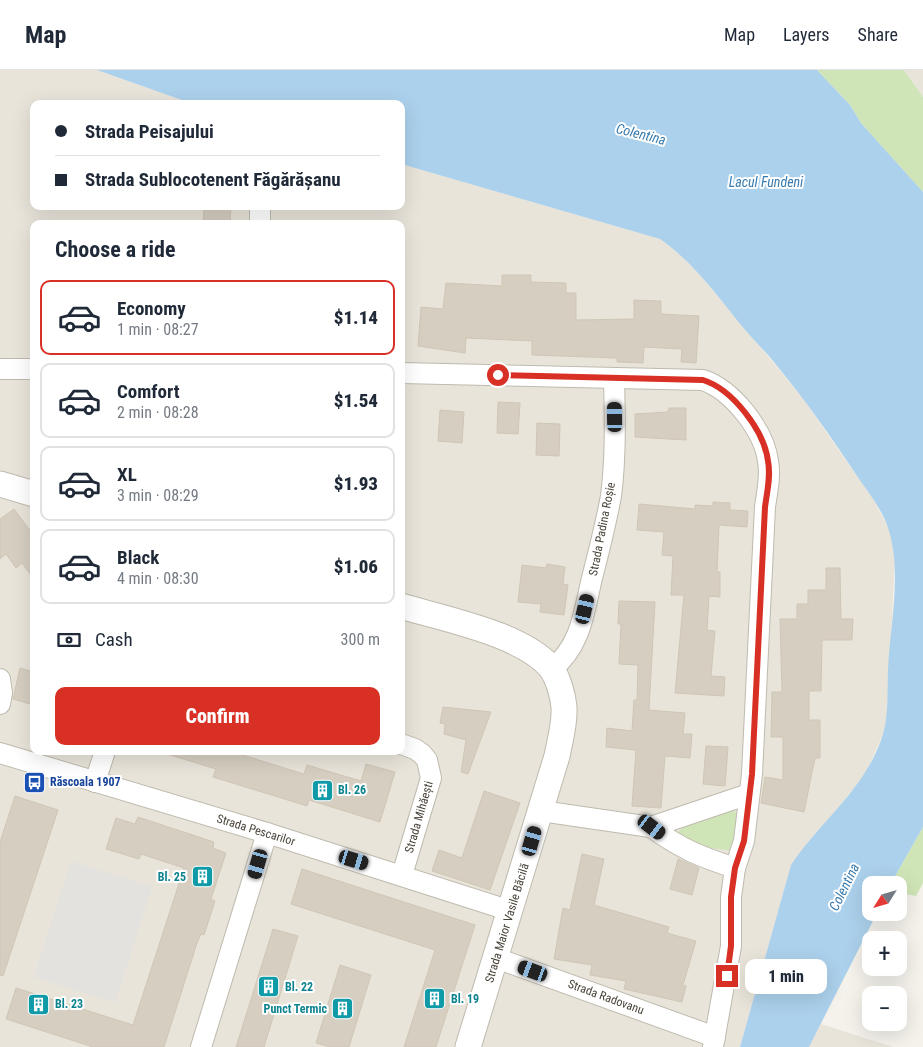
<!DOCTYPE html>
<html lang="en">
<head>
<meta charset="utf-8">
<style>
	body { margin:0; font-family:"Roboto Condensed",sans-serif; background:#f6f6f7; color:#1f2937; height:100vh; display:flex; flex-direction:column; font-size:19px; white-space:nowrap }
	* { box-sizing:border-box; margin:0 }
	p { font-size:16px; color:#747a83 }
	.icon { flex:none; width:28px; height:28px; fill:none; stroke:currentColor; stroke-width:2; stroke-linecap:round; stroke-linejoin:round }
	.map { position:relative; flex:1; overflow:hidden }
	.panel { position:absolute; left:30px; top:150px; width:375px; height:535px; display:flex; flex-direction:column; background:#fff; border-radius:10px; box-shadow:0 5px 20px #0002 }
	.panel>* { flex:none }
	.banner { position:absolute; left:30px; top:30px; width:375px; height:110px; border-radius:10px; box-shadow:0 5px 20px #0002; display:grid; align-content:center; height:110px; padding:0 25px; background:#fff }
	.needle { width:32px; rotate:233deg }
	.controls { position:absolute; left:862px; top:806px; display:grid; gap:10px }
	.controls a { display:grid; place-items:center; width:45px; height:45px; border-radius:10px; background:#fff; box-shadow:0 5px 20px #0002; font-size:25px }
	.end { position:absolute; width:22px; height:22px; margin:-11px; border:6px solid #d93025; background:#fff; box-shadow:0 0 0 2px #fff }
	.from { border-radius:50% }
	.bubble { position:absolute; height:35px; border-radius:10px; background:#fff; box-shadow:0 5px 20px #0002; font-size:16px; font-weight:800; line-height:35px; text-align:center }
	.car { position:absolute; width:15px; height:30px; margin:-15px -8px; border-radius:6px; box-shadow:0 0 4px 1px #0007; background:linear-gradient(#222 24%,#8ab4d8 0 40%,#222 0 76%,#8ab4d8 0 86%,#222 0) }
	.banner b { display:flex; align-items:center; gap:18px; height:48px; font-size:19px }
	.banner b+b { border-top:1px solid #e0e1e3 }
	.banner i { width:12px; height:12px; background:#1f2937 }
	ul { padding:0; list-style:none }
	li { display:flex; align-items:center; gap:15px; height:75px; margin:0 10px 8px; padding:0 15px; border:2px solid #e0e1e3; border-radius:10px }
	li div { flex:1 }
	li b { display:block; font-size:19px }
	li em { font-style:normal; font-weight:800 }
	li.on { border-color:#d93025 }
	li>.icon { width:45px; height:45px; stroke-width:1.5 }
	h2 { padding:0 25px; font-size:22px; line-height:60px }
	.pay { display:flex; align-items:center; gap:12px; height:55px; padding:0 25px; font-size:19px }
	.pay p { margin-inline-start:auto }
	.primary-button { display:flex; gap:10px; margin-top:auto; padding:10px 25px }
	.primary-button a { flex:1; height:58px; border-radius:10px; background:#d93025; color:#fff; font-size:20px; font-weight:800; line-height:58px; text-align:center }
	header { display:flex; align-items:center; gap:30px; box-sizing:border-box; height:70px; padding:0 25px; background:#fff; border-bottom:1px solid #e0e1e3 }
	header strong { font-size:24px }
	nav { display:flex; gap:28px; margin-inline-start:auto; font-size:18px }
	.map>svg:first-child { display:block }
	.residential { fill:#e8e4da; fill-rule:evenodd }
	.green { fill:#d0e5b7 }
	.parking { fill:#e4e2df }
	.water { fill:#acd1ec }
	.building { fill:#d5cec1; stroke:#d0c6b5 }
	.lines { fill:none; stroke-linecap:round; stroke-linejoin:round }
	.minor-casing { stroke:#bfbaae; stroke-width:22 }
	.tertiary-casing { stroke:#bfbaae; stroke-width:27 }
	.minor { stroke:#fff; stroke-width:20 }
	.tertiary { stroke:#fff; stroke-width:25 }
	.route { stroke:#d93025; stroke-width:6 }
	.labels { text-anchor:middle; stroke-width:4; stroke-linejoin:round; paint-order:stroke }
	.street-label { font-size:12px; fill:#484339; stroke:#fff }
	.transit-label { font-size:12px; font-weight:bold; fill:#164399; stroke:#fff; text-anchor:start }
	.culture-label { font-size:12px; font-weight:bold; fill:#0d838f; stroke:#fff; text-anchor:start }
	.water-label { font-size:14px; font-style:italic; fill:#397bae; stroke:#fff }
</style>
</head>
<body>
<header>
<strong>Map</strong>
<nav><a>Map</a><a>Layers</a><a>Share</a></nav>
</header>
<div class="map">
<svg width="923" height="977" viewBox="0 0 923 977">
	<rect width="100%" height="100%" fill="#f4f2eb"/>
	<g class="residential">
		<path d="M0,0H97L193,34H34V136H401V94L660,169L677,181L700,205L801,326L873,429L889,459L895,487L887,646L883,664L865,705L791,795L740,977H0ZM34,154H401V681H34Z"/>
		<path d="M904,0H923V27Z"/>
		<path d="M821,954L893,977H809Z"/>
	</g>
	<g class="green">
		<path d="M817,0H904L923,27V122L861,53L850,35Z"/>
		<path d="M733,740L737,744L735,778L732,781C718,778 684,778 678,762L683,757Z"/>
		<path d="M923,757V813L916,826L899,823V815H890Z"/>
	</g>
	<path class="parking" d="M71,791L152,817L115,933L34,907Z"/>
	<path class="water" d="M97,0H817L850,35L861,53L923,122V757L890,815H871V842L877,843L809,977H740L791,795C822,749 866,719 883,664C889,643 887,621 888,600C890,554 902,506 889,461C884,442 868,422 857,406C832,368 806,331 777,296C768,284 757,274 747,262C719,229 696,194 660,169L401,94V34H193Z"/>
	<g class="building">
		<path d="M215,136H231L230,154H203L204,138L215,139Z"/>
		<path d="M502,205H531V212L566,213V223H576V250L634,249V230L661,231V244L699,246L696,293L681,292L682,279L644,277L643,293L617,292V288L532,285V271L466,268L465,283L418,276L421,237L443,239L446,213L502,216Z"/>
		<path d="M498,332L520,333L518,364L497,363Z"/>
		<path d="M669,338H686V370L635,367V344L668,342Z"/>
		<path d="M440,340L464,342L462,373L438,371Z"/>
		<path d="M537,353L560,354L559,386L536,385Z"/>
		<path d="M713,432L730,433V440L748,441L747,457L719,455L717,502H720V527L709,526L707,560L715,561L711,606L725,607L724,626L675,623L684,525H671L673,486L662,485L664,462L637,460L639,434L695,439V435L713,436Z"/>
		<path d="M14,439L34,466V509L22,493L16,498L6,484L0,489V449Z"/>
		<path d="M547,494L565,497L563,514L568,515L564,545L540,542L541,534L518,532L522,495L546,498Z"/>
		<path d="M826,498H840L841,549H853L852,570H822L821,621H809V650H820V688H815L804,742L761,733L765,707L783,710V667H771L772,622H782L780,549H797V534H808V520H826Z"/>
		<path d="M619,531L655,532L649,640L685,643L683,664H692L690,688L665,686L661,738L632,736L636,680L606,677L607,658L632,661L634,630H637L638,595L619,594L621,554H618Z"/>
		<path d="M20,598L34,602V619L30,634L13,629Z"/>
		<path d="M443,637L491,642L468,704L461,702L466,670L444,664L445,654L440,653Z"/>
		<path d="M706,676L728,677L725,716L703,714Z"/>
		<path d="M170,681H230L304,704L307,695L361,711L366,694L395,702L380,752L309,730L307,736L213,707L216,699L170,685Z"/>
		<path d="M484,721L520,733L490,820L432,801L439,780L462,788Z"/>
		<path d="M15,726L58,740L3,906L0,905V772Z"/>
		<path d="M138,747L214,772L213,778L226,783L211,829L215,831L204,865L201,864L197,873L164,977H93L6,949L16,918L133,955L184,798L141,784L139,789L106,779L116,748L135,754Z"/>
		<path d="M582,784L604,789L594,835L669,857L667,863L696,871L683,915L686,916L682,932L624,919L626,911L590,905L592,895L554,889L563,838L570,840Z"/>
		<path d="M678,789L699,798L692,825L670,819Z"/>
		<path d="M302,799L475,855L436,977H404L435,880L291,834Z"/>
		<path d="M273,859L298,866L264,977H236Z"/>
		<path d="M340,895L371,905L349,977H330L316,973Z"/>
	</g>
	<g class="lines">
		<defs>
			<g id="minor">
				<path d="M260,154V136"/>
				<path d="M0,299H34"/>
				<path d="M401,303L703,310C732,320 764,360 768,391C771,406 767,422 765,437L752,704L744,771L735,798L731,827V876L713,977"/>
				<path d="M552,599C581,576 584,542 592,508C599,481 606,453 611,426C616,387 615,347 614,308"/>
				<path d="M0,609L2,623L0,634"/>
				<path d="M401,674L415,679L422,684L427,690L431,708L402,805"/>
				<path d="M0,683L267,763L511,841"/>
				<path d="M95,712L105,681"/>
				<path d="M541,741L651,757L749,724"/>
				<path d="M651,757C681,779 701,787 735,798"/>
				<path d="M496,888L715,967"/>
				<path d="M201,977L267,763"/>
			</g>
			<g id="tertiary">
				<path d="M0,414L34,424"/>
				<path d="M401,536C444,549 523,564 551,598C558,608 563,625 564,637C565,654 560,670 557,686L468,977"/>
			</g>
		</defs>
		<use href="#minor" class="minor-casing"/>
		<use href="#tertiary" class="tertiary-casing"/>
		<use href="#minor" class="minor"/>
		<use href="#tertiary" class="tertiary"/>
	</g>
	<g class="lines">
		<path class="route" d="M498,305L703,310C732,319 764,360 768,391C771,406 767,422 765,437L752,704L744,771L735,798L731,827V876L727,906"/>
	</g>
	<defs>
		<symbol id="bus-square" viewBox="-11 -11 22 22"><rect x="-9" y="-9" width="18" height="18" rx="4" fill="#1a4fb4" stroke="#fff"/><path d="M-5-6H5V4H4V6H2V4H-2V6H-4V4H-5ZM-3.5-4V0h7V-4ZM-3.5 1.2v1.5H-2V1.2ZM2 1.2v1.5H3.5V1.2Z" fill="#fff"/></symbol>
		<symbol id="building-square" viewBox="-11 -11 22 22"><rect x="-9" y="-9" width="18" height="18" rx="4" fill="#0f9aa8" stroke="#fff"/><path d="M-4-6H4V6H1V3H-1V6H-4ZM-2.5-4.3h1.7v1.8h-1.7ZM.8-4.3h1.7v1.8H.8ZM-2.5-1h1.7V.8h-1.7ZM.8-1h1.7V.8H.8Z" fill="#fff"/></symbol>
	</defs>
	<g fill-rule="evenodd">
		<use href="#bus-square" x="22" y="700" width="25" height="25"/>
		<use href="#building-square" x="310" y="708" width="25" height="25"/>
		<use href="#building-square" x="190" y="794" width="25" height="25"/>
		<use href="#building-square" x="256" y="904" width="25" height="25"/>
		<use href="#building-square" x="422" y="916" width="25" height="25"/>
		<use href="#building-square" x="26" y="922" width="25" height="25"/>
		<use href="#building-square" x="330" y="926" width="25" height="25"/>
	</g>
	<g class="labels">
		<g class="street-label">
			<text transform="translate(602 459) rotate(-79)" y="4">Strada Padina Roșie</text>
			<text transform="translate(419 747) rotate(-74)" y="4">Strada Mihăești</text>
			<text transform="translate(256 760) rotate(17)" y="4">Strada Pescarilor</text>
			<text transform="translate(507 853) rotate(-73)" y="4">Strada Maior Vasile Băcilă</text>
			<text transform="translate(606 927) rotate(20)" y="4">Strada Radovanu</text>
		</g>
		<g class="transit-label">
			<text x="50" y="716">Răscoala 1907</text>
		</g>
		<g class="culture-label">
			<text x="338" y="724">Bl. 26</text>
			<text x="186" y="811" text-anchor="end">Bl. 25</text>
			<text x="285" y="921">Bl. 22</text>
			<text x="451" y="933">Bl. 19</text>
			<text x="55" y="938">Bl. 23</text>
			<text x="327" y="943" text-anchor="end">Punct Termic</text>
		</g>
		<g class="water-label">
			<text transform="translate(641 64) rotate(14)" y="5">Colentina</text>
			<text x="766" y="117">Lacul Fundeni</text>
			<text transform="translate(844 817) rotate(-64)" y="5">Colentina</text>
		</g>
	</g>
</svg>
<div class="controls">
<a><svg class="needle" viewBox="-14 -14 28 28"><path d="M0-13l5 13h-10z" fill="#e53935"/><path d="M0 13l5-13h-10z" fill="#747a83"/></svg></a>
<a>+</a>
<a>−</a>
</div>
<i class="end from" style="left:498px;top:305px"></i>
<i class="end" style="left:727px;top:906px"></i>
<div class="bubble" style="left:745px;top:889px;width:82px">1 min</div>
<i class="car" style="left:615px;top:347px;rotate:359deg"></i>
<i class="car" style="left:585px;top:539px;rotate:13deg"></i>
<i class="car" style="left:652px;top:757px;rotate:127deg"></i>
<i class="car" style="left:532px;top:771px;rotate:16deg"></i>
<i class="car" style="left:354px;top:790px;rotate:107deg"></i>
<i class="car" style="left:258px;top:794px;rotate:196deg"></i>
<i class="car" style="left:533px;top:901px;rotate:290deg"></i>
<div class="banner">
<b><i class="from"></i>Strada Peisajului</b>
<b><i></i>Strada Sublocotenent Făgărășanu</b>
</div>
<section class="panel">
<h2>Choose a ride</h2>
<ul>
<li class="on"><svg class="icon" aria-label="car" viewBox="0 0 24 24"><path d="M5 17H2v-5l4-1 3-4h7l3 4 3 1v5h-3M9 17h6M6 11h13"/><circle cx="7" cy="17" r="2"/><circle cx="17" cy="17" r="2"/></svg><div><b>Economy</b><p>1 min · 08:27</p></div><em>$1.14</em></li>
<li><svg class="icon" aria-label="car" viewBox="0 0 24 24"><path d="M5 17H2v-5l4-1 3-4h7l3 4 3 1v5h-3M9 17h6M6 11h13"/><circle cx="7" cy="17" r="2"/><circle cx="17" cy="17" r="2"/></svg><div><b>Comfort</b><p>2 min · 08:28</p></div><em>$1.54</em></li>
<li><svg class="icon" aria-label="car" viewBox="0 0 24 24"><path d="M5 17H2v-5l4-1 3-4h7l3 4 3 1v5h-3M9 17h6M6 11h13"/><circle cx="7" cy="17" r="2"/><circle cx="17" cy="17" r="2"/></svg><div><b>XL</b><p>3 min · 08:29</p></div><em>$1.93</em></li>
<li><svg class="icon" aria-label="car" viewBox="0 0 24 24"><path d="M5 17H2v-5l4-1 3-4h7l3 4 3 1v5h-3M9 17h6M6 11h13"/><circle cx="7" cy="17" r="2"/><circle cx="17" cy="17" r="2"/></svg><div><b>Black</b><p>4 min · 08:30</p></div><em>$1.06</em></li>
</ul>
<div class="pay"><svg class="icon" aria-label="cash" viewBox="0 0 24 24"><path d="M3 7h18v10H3z"/><circle cx="12" cy="12" r="2"/></svg>Cash<p>300 m</p></div>
<div class="primary-button"><a>Confirm</a></div>
</section>
</div>
</body>
</html>
